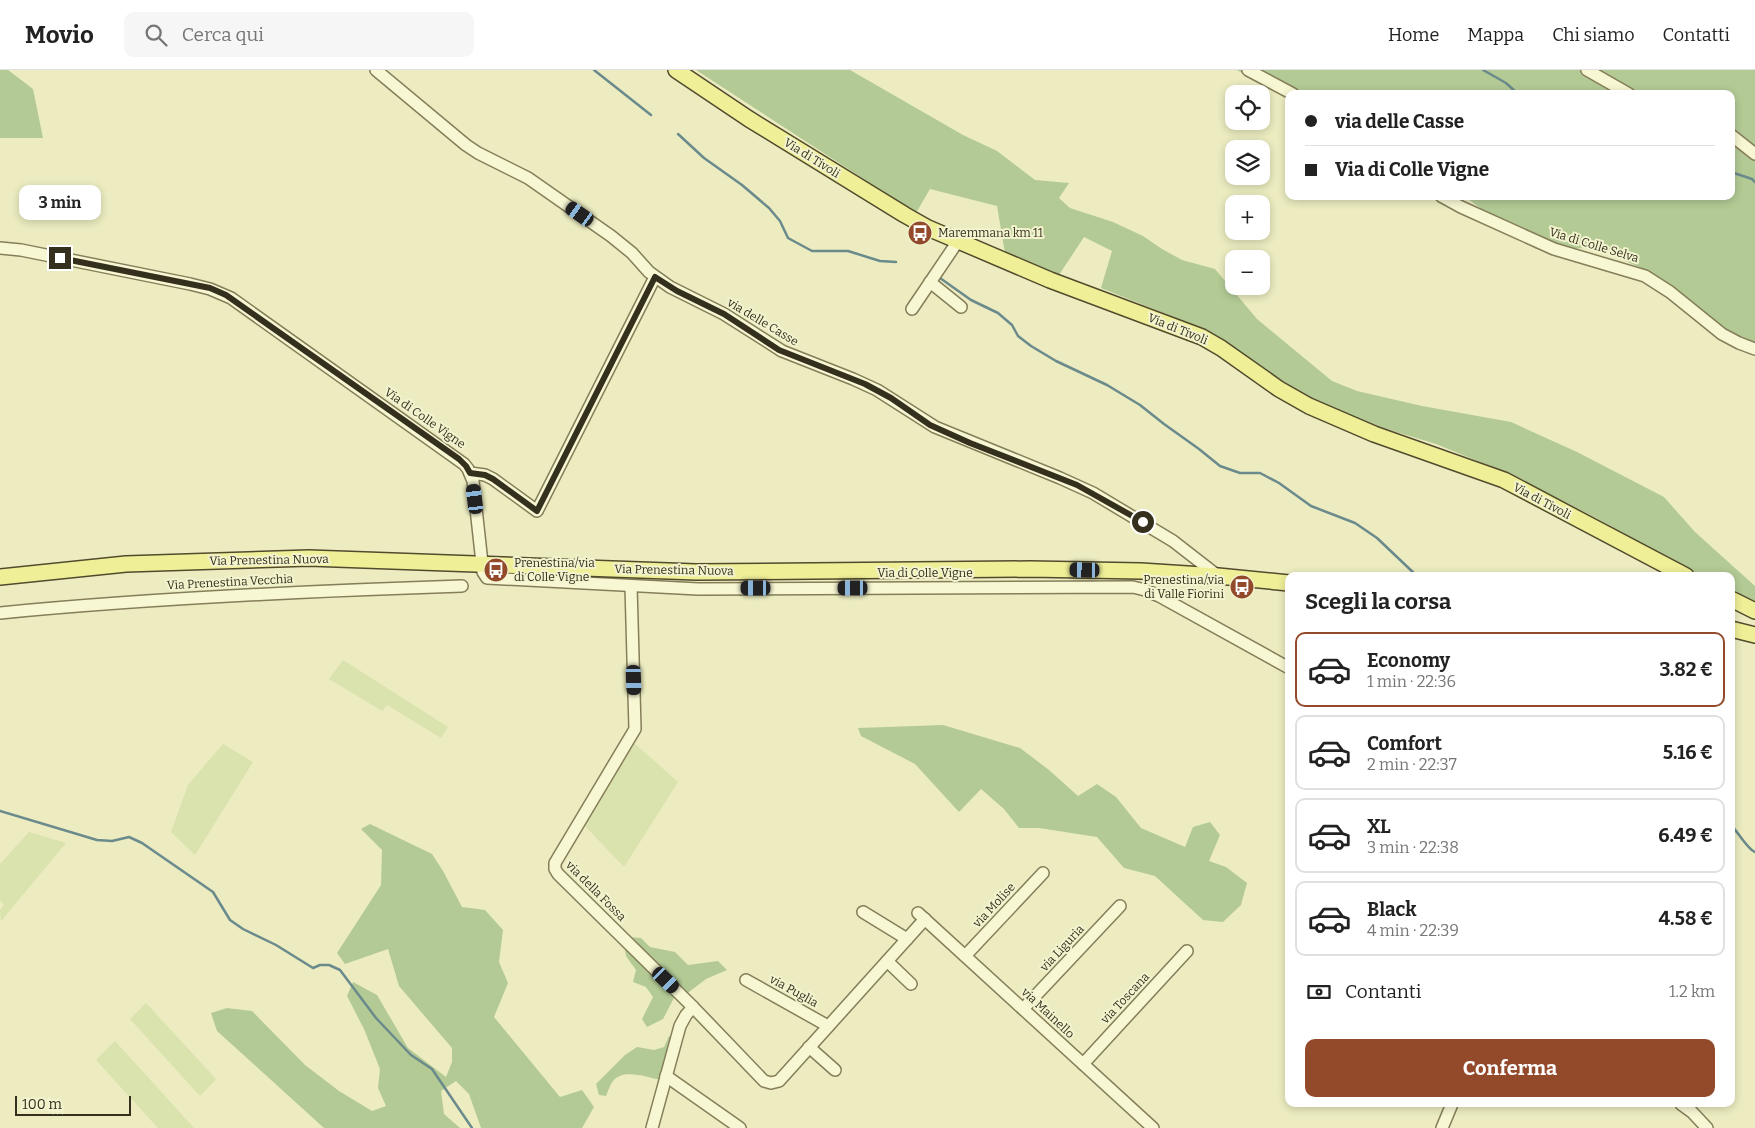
<!DOCTYPE html>
<html lang="it">
<head>
<meta charset="utf-8">
<style>
	body { margin:0; font-family:Bitter,serif; background:#f6f6f6; color:#222; height:100vh; display:flex; flex-direction:column; font-size:19px; white-space:nowrap }
	* { box-sizing:border-box; margin:0 }
	p { font-size:16px; color:#767676 }
	.icon { flex:none; width:28px; height:28px; fill:none; stroke:currentColor; stroke-width:2; stroke-linecap:round; stroke-linejoin:round }
	.map { position:relative; flex:1; overflow:hidden }
	.sheet { position:absolute; left:1285px; top:502px; width:450px; height:535px; display:flex; flex-direction:column; background:#fff; border-radius:10px; box-shadow:0 2px 8px #0003 }
	.sheet>* { flex:none }
	.hud { position:absolute; left:1285px; top:20px; width:450px; height:110px; border-radius:10px; box-shadow:0 2px 8px #0003; display:grid; align-content:center; height:110px; padding:0 20px; background:#fff }
	.tools { position:absolute; left:1225px; top:15px; display:grid; gap:10px }
	.tools a { display:grid; place-items:center; width:45px; height:45px; border-radius:10px; background:#fff; box-shadow:0 2px 8px #0003; font-size:25px }
	.scale { position:absolute; left:15px; bottom:12px; width:116px; box-sizing:border-box; padding-left:5px; border:2px solid #35301d; border-top:0; font-size:14px; line-height:18px; white-space:nowrap; color:#35301d; -webkit-text-stroke:4px #f3f4cf; paint-order:stroke }
	.end { position:absolute; width:22px; height:22px; margin:-11px; border:6px solid #35301d; background:#fff; box-shadow:0 0 0 2px #fff }
	.from { border-radius:50% }
	.bubble { position:absolute; height:35px; border-radius:10px; background:#fff; box-shadow:0 2px 8px #0003; font-size:16px; font-weight:700; line-height:35px; text-align:center }
	.car { position:absolute; width:15px; height:30px; margin:-15px -8px; border-radius:6px; box-shadow:0 0 4px 1px #0007; background:linear-gradient(#222 24%,#8ab4d8 0 40%,#222 0 76%,#8ab4d8 0 86%,#222 0) }
	.hud b { display:flex; align-items:center; gap:18px; height:48px; font-size:19px }
	.hud b+b { border-top:1px solid #e0e0e0 }
	.hud i { width:12px; height:12px; background:#222 }
	ul { padding:0; list-style:none }
	li { display:flex; align-items:center; gap:15px; height:75px; margin:0 10px 8px; padding:0 10px; border:2px solid #e0e0e0; border-radius:10px }
	li div { flex:1 }
	li b { display:block; font-size:19px }
	li em { font-style:normal; font-weight:700 }
	li.active { border-color:#924a2b }
	li>.icon { width:45px; height:45px; stroke-width:1.5 }
	h2 { padding:0 20px; font-size:22px; line-height:60px }
	.pay { display:flex; align-items:center; gap:12px; height:55px; padding:0 20px; font-size:19px }
	.pay p { margin-inline-start:auto }
	.button { display:flex; gap:10px; margin-top:auto; padding:10px 20px }
	.button a { flex:1; height:58px; border-radius:10px; background:#924a2b; color:#fff; font-size:20px; font-weight:700; line-height:58px; text-align:center }
	header { display:flex; align-items:center; gap:30px; box-sizing:border-box; height:70px; padding:0 25px; background:#fff; border-bottom:1px solid #e0e0e0 }
	header strong { font-size:24px }
	nav { display:flex; gap:28px; margin-inline-start:auto; font-size:18px }
	.search { width:350px; height:45px; background:#f6f6f6; display:flex; align-items:center; gap:12px; box-sizing:border-box; padding:0 18px; border-radius:10px; color:#767676; font-size:19px }
	.map>svg:first-child { display:block }
	.farmland { fill:#dae2ae }
	.green { fill:#b3ca95 }
	.lines { fill:none; stroke-linecap:round; stroke-linejoin:round }
	.stream { stroke:#6b8a8c; stroke-width:2.5 }
	.minor-casing { stroke:#857e59; stroke-width:14 }
	.major-casing { stroke:#524a2d; stroke-width:18 }
	.minor { stroke:#f7f7d3; stroke-width:11 }
	.major { stroke:#efef98; stroke-width:15 }
	.route { stroke:#35301d; stroke-width:6 }
	.labels { text-anchor:middle; stroke-width:4; stroke-linejoin:round; paint-order:stroke }
	.street-label { font-size:12px; fill:#35301d; stroke:#f3f4cf }
	.poi-label { font-size:12px; fill:#35301d; stroke:#f3f4cf; text-anchor:start }
</style>
</head>
<body>
<header>
<strong>Movio</strong>
<div class="search"><svg class="icon" aria-label="search" viewBox="0 0 24 24"><circle cx="10" cy="10" r="6"/><path d="M15 15l6 6"/></svg>Cerca qui</div>
<nav><a>Home</a><a>Mappa</a><a>Chi siamo</a><a>Contatti</a></nav>
</header>
<div class="map">
<svg width="1755" height="1058" viewBox="0 0 1755 1058">
	<rect width="100%" height="100%" fill="#ececc0"/>
	<g class="farmland">
		<path d="M343,590L448,657L441,668L387,635L382,641L329,609Z"/>
		<path d="M634,673L678,712L624,797L585,756Z"/>
		<path d="M223,674L253,692L195,785L171,762L188,715Z"/>
		<path d="M29,762L66,773L1,851L0,840L4,835L0,830V794Z"/>
		<path d="M146,933L216,1009L200,1026L130,949Z"/>
		<path d="M115,971L194,1058H158L96,990Z"/>
	</g>
	<g class="green">
		<path d="M0,0H8L33,19L43,68H0Z"/>
		<path d="M696,0H850L963,65L997,81L1035,110L1069,113L1059,128L1070,138L1113,152L1143,166L1162,179L1182,190L1215,199L1257,249L1332,311L1357,321L1422,336L1511,352L1577,382L1664,427L1695,462L1755,516V536L1731,517V506H1699L1598,449L1507,403L1436,374L1347,347L1306,327L1246,286L1196,256L1101,218L1112,181L1084,167L1059,205L1005,183L997,136L930,119L916,143Z"/>
		<path d="M1237,0H1755V282L1694,238L1654,204L1597,178L1536,179L1464,126H1731V24H1289V26L1269,19Z"/>
		<path d="M943,655L1020,678L1049,700L1078,726L1097,714L1116,727L1141,758L1185,777L1193,757L1210,752L1220,765L1209,791L1226,797L1247,813L1241,835L1223,852L1203,850L1155,806L1124,798L1097,767L1039,758H1019L1004,739L981,719L959,742L915,694L861,666L858,658Z"/>
		<path d="M370,754L432,784L443,801L462,837L485,840L503,860L499,892L508,913L494,947L560,1027L582,1020L594,1037L582,1058H481L469,1024L456,1011L441,1021L444,1044L460,1058H324L217,961L211,943L227,938L252,941L305,995L339,1021L372,1041L386,1036L378,1018L380,999L364,959L347,926L353,912L377,925L408,978L446,1007L452,992V978L399,916L388,879L345,894L337,883L381,815L382,780L361,759Z"/>
		<path d="M629,867L641,868L650,877L675,882L688,895L718,891L727,900L706,909L685,925Z"/>
		<path d="M624,874L675,926L663,949L647,957L642,949L653,927L646,917L633,912L636,900L626,886Z"/>
		<path d="M669,966L673,969L661,1010C647,1007 623,998 613,1011C610,1015 608,1021 606,1026L599,1025L596,1014L625,985L637,977L654,980L664,977Z"/>
	</g>
	<g class="lines">
		<g class="stream">
			<path d="M594,0L651,45"/>
			<path d="M1483,0L1506,13L1518,24"/>
			<path d="M678,64L704,88L742,115L769,138L780,151L788,168L812,181H848L880,191L896,192"/>
			<path d="M1731,102L1752,109L1755,112"/>
			<path d="M940,208L971,230L998,243L1012,255L1018,266L1031,276L1056,291L1107,315L1140,335L1164,354L1199,379L1220,396L1240,403H1260L1279,413L1311,436L1355,453L1377,468L1417,506"/>
			<path d="M0,741L97,770L112,771L129,767L142,773L213,822L230,850L243,859L276,875L313,898L320,895H329L340,900L376,948L411,985L432,999L472,1058"/>
			<path d="M1731,755C1738,762 1748,780 1755,782"/>
		</g>
		<defs>
			<g id="minor">
				<path d="M376,0L466,75L478,83L528,108L611,166L632,183L649,202L670,217L724,244L782,281L853,309L877,320L935,357L1060,408L1093,423L1173,471L1218,506"/>
				<path d="M1248,0L1293,24"/>
				<path d="M1587,0L1629,24"/>
				<path d="M1731,65L1755,84"/>
				<path d="M1441,126L1461,137L1554,179L1645,206L1670,222L1722,264L1739,273L1755,279"/>
				<path d="M0,178L21,180L190,214L210,219L231,228L464,394L468,399L473,411L483,502L487,508L698,519L1133,517L1145,520L1159,526L1289,598"/>
				<path d="M930,212L961,237"/>
				<path d="M912,239L958,171"/>
				<path d="M470,403L485,405L493,409L537,441L655,207"/>
				<path d="M631,516L635,659L555,793V799L558,804L693,937L764,1011L771,1013L779,1011L925,849"/>
				<path d="M0,543C154,528 308,521 462,516"/>
				<path d="M863,842L907,869"/>
				<path d="M918,843L1153,1058"/>
				<path d="M965,886L1043,803"/>
				<path d="M887,891L911,914"/>
				<path d="M746,910L828,956"/>
				<path d="M1023,939L1120,836"/>
				<path d="M809,977L835,1000"/>
				<path d="M1083,994L1187,881"/>
				<path d="M666,1006L740,1058"/>
				<path d="M1681,1034L1692,1042L1707,1058"/>
				<path d="M652,1058L680,956L686,945L693,937"/>
				<path d="M1442,1058L1452,1034"/>
			</g>
			<g id="major">
				<path d="M676,0L749,49L905,145L928,158L1050,210L1202,267L1221,278L1279,319L1309,336L1374,364L1504,410L1686,506"/>
				<path d="M0,507L126,494L309,488L696,502L1030,499L1141,501L1218,506L1289,513"/>
				<path d="M1731,529L1755,541"/>
				<path d="M1731,559L1755,565"/>
			</g>
		</defs>
		<use href="#minor" class="minor-casing"/>
		<use href="#major" class="major-casing"/>
		<use href="#minor" class="minor"/>
		<use href="#major" class="major"/>
	</g>
	<g class="lines">
		<path class="route" d="M60,188L210,218L226,225L459,389L466,396L470,403L485,405L493,409L537,441L655,207L677,221L724,244L779,280L865,314L891,328L930,355L970,373L1077,415L1143,452"/>
	</g>
	<defs>
		<symbol id="bus-disc" viewBox="-11 -11 22 22"><circle r="9.5" fill="#924a2b" stroke="#f3f4cf"/><path d="M-5-6H5V4H4V6H2V4H-2V6H-4V4H-5ZM-3.5-4V0h7V-4ZM-3.5 1.2v1.5H-2V1.2ZM2 1.2v1.5H3.5V1.2Z" fill="#fff"/></symbol>
	</defs>
	<g fill-rule="evenodd">
		<use href="#bus-disc" x="906" y="149" width="28" height="28"/>
		<use href="#bus-disc" x="482" y="486" width="28" height="28"/>
		<use href="#bus-disc" x="1228" y="503" width="28" height="28"/>
	</g>
	<g class="labels">
		<g class="street-label">
			<text transform="translate(812 88) rotate(32)" y="4">Via di Tivoli</text>
			<text transform="translate(1594 175) rotate(17)" y="4">Via di Colle Selva</text>
			<text transform="translate(763 252) rotate(31)" y="4">via delle Casse</text>
			<text transform="translate(1178 259) rotate(22)" y="4">Via di Tivoli</text>
			<text transform="translate(425 348) rotate(35)" y="4">Via di Colle Vigne</text>
			<text transform="translate(1542 431) rotate(28)" y="4">Via di Tivoli</text>
			<text transform="translate(269 490) rotate(-1)" y="4">Via Prenestina Nuova</text>
			<text transform="translate(674 500) rotate(1)" y="4">Via Prenestina Nuova</text>
			<text x="925" y="507">Via di Colle Vigne</text>
			<text transform="translate(230 512) rotate(-3)" y="4">Via Prenestina Vecchia</text>
			<text transform="translate(596 821) rotate(45)" y="4">via della Fossa</text>
			<text transform="translate(994 835) rotate(-47)" y="4">via Molise</text>
			<text transform="translate(1062 878) rotate(-47)" y="4">via Liguria</text>
			<text transform="translate(794 921) rotate(29)" y="4">via Puglia</text>
			<text transform="translate(1125 928) rotate(-47)" y="4">via Toscana</text>
			<text transform="translate(1048 943) rotate(43)" y="4">via Mainello</text>
		</g>
		<g class="poi-label">
			<text x="938" y="167">Maremmana km 11</text>
			<text x="514" y="497">Prenestina/via<tspan x="514" dy="14">di Colle Vigne</tspan></text>
			<text x="1224" y="514" text-anchor="end">Prenestina/via<tspan x="1224" dy="14">di Valle Fiorini</tspan></text>
		</g>
	</g>
</svg>
<div class="tools">
<a><svg class="icon" aria-label="locate" viewBox="0 0 24 24"><circle cx="12" cy="12" r="6"/><path d="M12 2v4M12 18v4M2 12h4M18 12h4"/></svg></a>
<a><svg class="icon" aria-label="layers" viewBox="0 0 24 24"><path d="M12 4l9 5-9 5-9-5zM3 14l9 5 9-5"/></svg></a>
<a>+</a>
<a>−</a>
</div>
<div class="scale">100 m</div>
<i class="end from" style="left:1143px;top:452px"></i>
<i class="end" style="left:60px;top:188px"></i>
<div class="bubble" style="left:19px;top:115px;width:82px">3 min</div>
<i class="car" style="left:580px;top:144px;rotate:305deg"></i>
<i class="car" style="left:475px;top:429px;rotate:353deg"></i>
<i class="car" style="left:1085px;top:500px;rotate:271deg"></i>
<i class="car" style="left:756px;top:518px;rotate:270deg"></i>
<i class="car" style="left:853px;top:518px;rotate:270deg"></i>
<i class="car" style="left:634px;top:610px;rotate:178deg"></i>
<i class="car" style="left:666px;top:910px;rotate:134deg"></i>
<div class="hud">
<b><i class="from"></i>via delle Casse</b>
<b><i></i>Via di Colle Vigne</b>
</div>
<section class="sheet">
<h2>Scegli la corsa</h2>
<ul>
<li class="active"><svg class="icon" aria-label="car" viewBox="0 0 24 24"><path d="M5 17H2v-5l4-1 3-4h7l3 4 3 1v5h-3M9 17h6M6 11h13"/><circle cx="7" cy="17" r="2"/><circle cx="17" cy="17" r="2"/></svg><div><b>Economy</b><p>1 min · 22:36</p></div><em>3.82 €</em></li>
<li><svg class="icon" aria-label="car" viewBox="0 0 24 24"><path d="M5 17H2v-5l4-1 3-4h7l3 4 3 1v5h-3M9 17h6M6 11h13"/><circle cx="7" cy="17" r="2"/><circle cx="17" cy="17" r="2"/></svg><div><b>Comfort</b><p>2 min · 22:37</p></div><em>5.16 €</em></li>
<li><svg class="icon" aria-label="car" viewBox="0 0 24 24"><path d="M5 17H2v-5l4-1 3-4h7l3 4 3 1v5h-3M9 17h6M6 11h13"/><circle cx="7" cy="17" r="2"/><circle cx="17" cy="17" r="2"/></svg><div><b>XL</b><p>3 min · 22:38</p></div><em>6.49 €</em></li>
<li><svg class="icon" aria-label="car" viewBox="0 0 24 24"><path d="M5 17H2v-5l4-1 3-4h7l3 4 3 1v5h-3M9 17h6M6 11h13"/><circle cx="7" cy="17" r="2"/><circle cx="17" cy="17" r="2"/></svg><div><b>Black</b><p>4 min · 22:39</p></div><em>4.58 €</em></li>
</ul>
<div class="pay"><svg class="icon" aria-label="cash" viewBox="0 0 24 24"><path d="M3 7h18v10H3z"/><circle cx="12" cy="12" r="2"/></svg>Contanti<p>1.2 km</p></div>
<div class="button"><a>Conferma</a></div>
</section>
</div>
</body>
</html>
